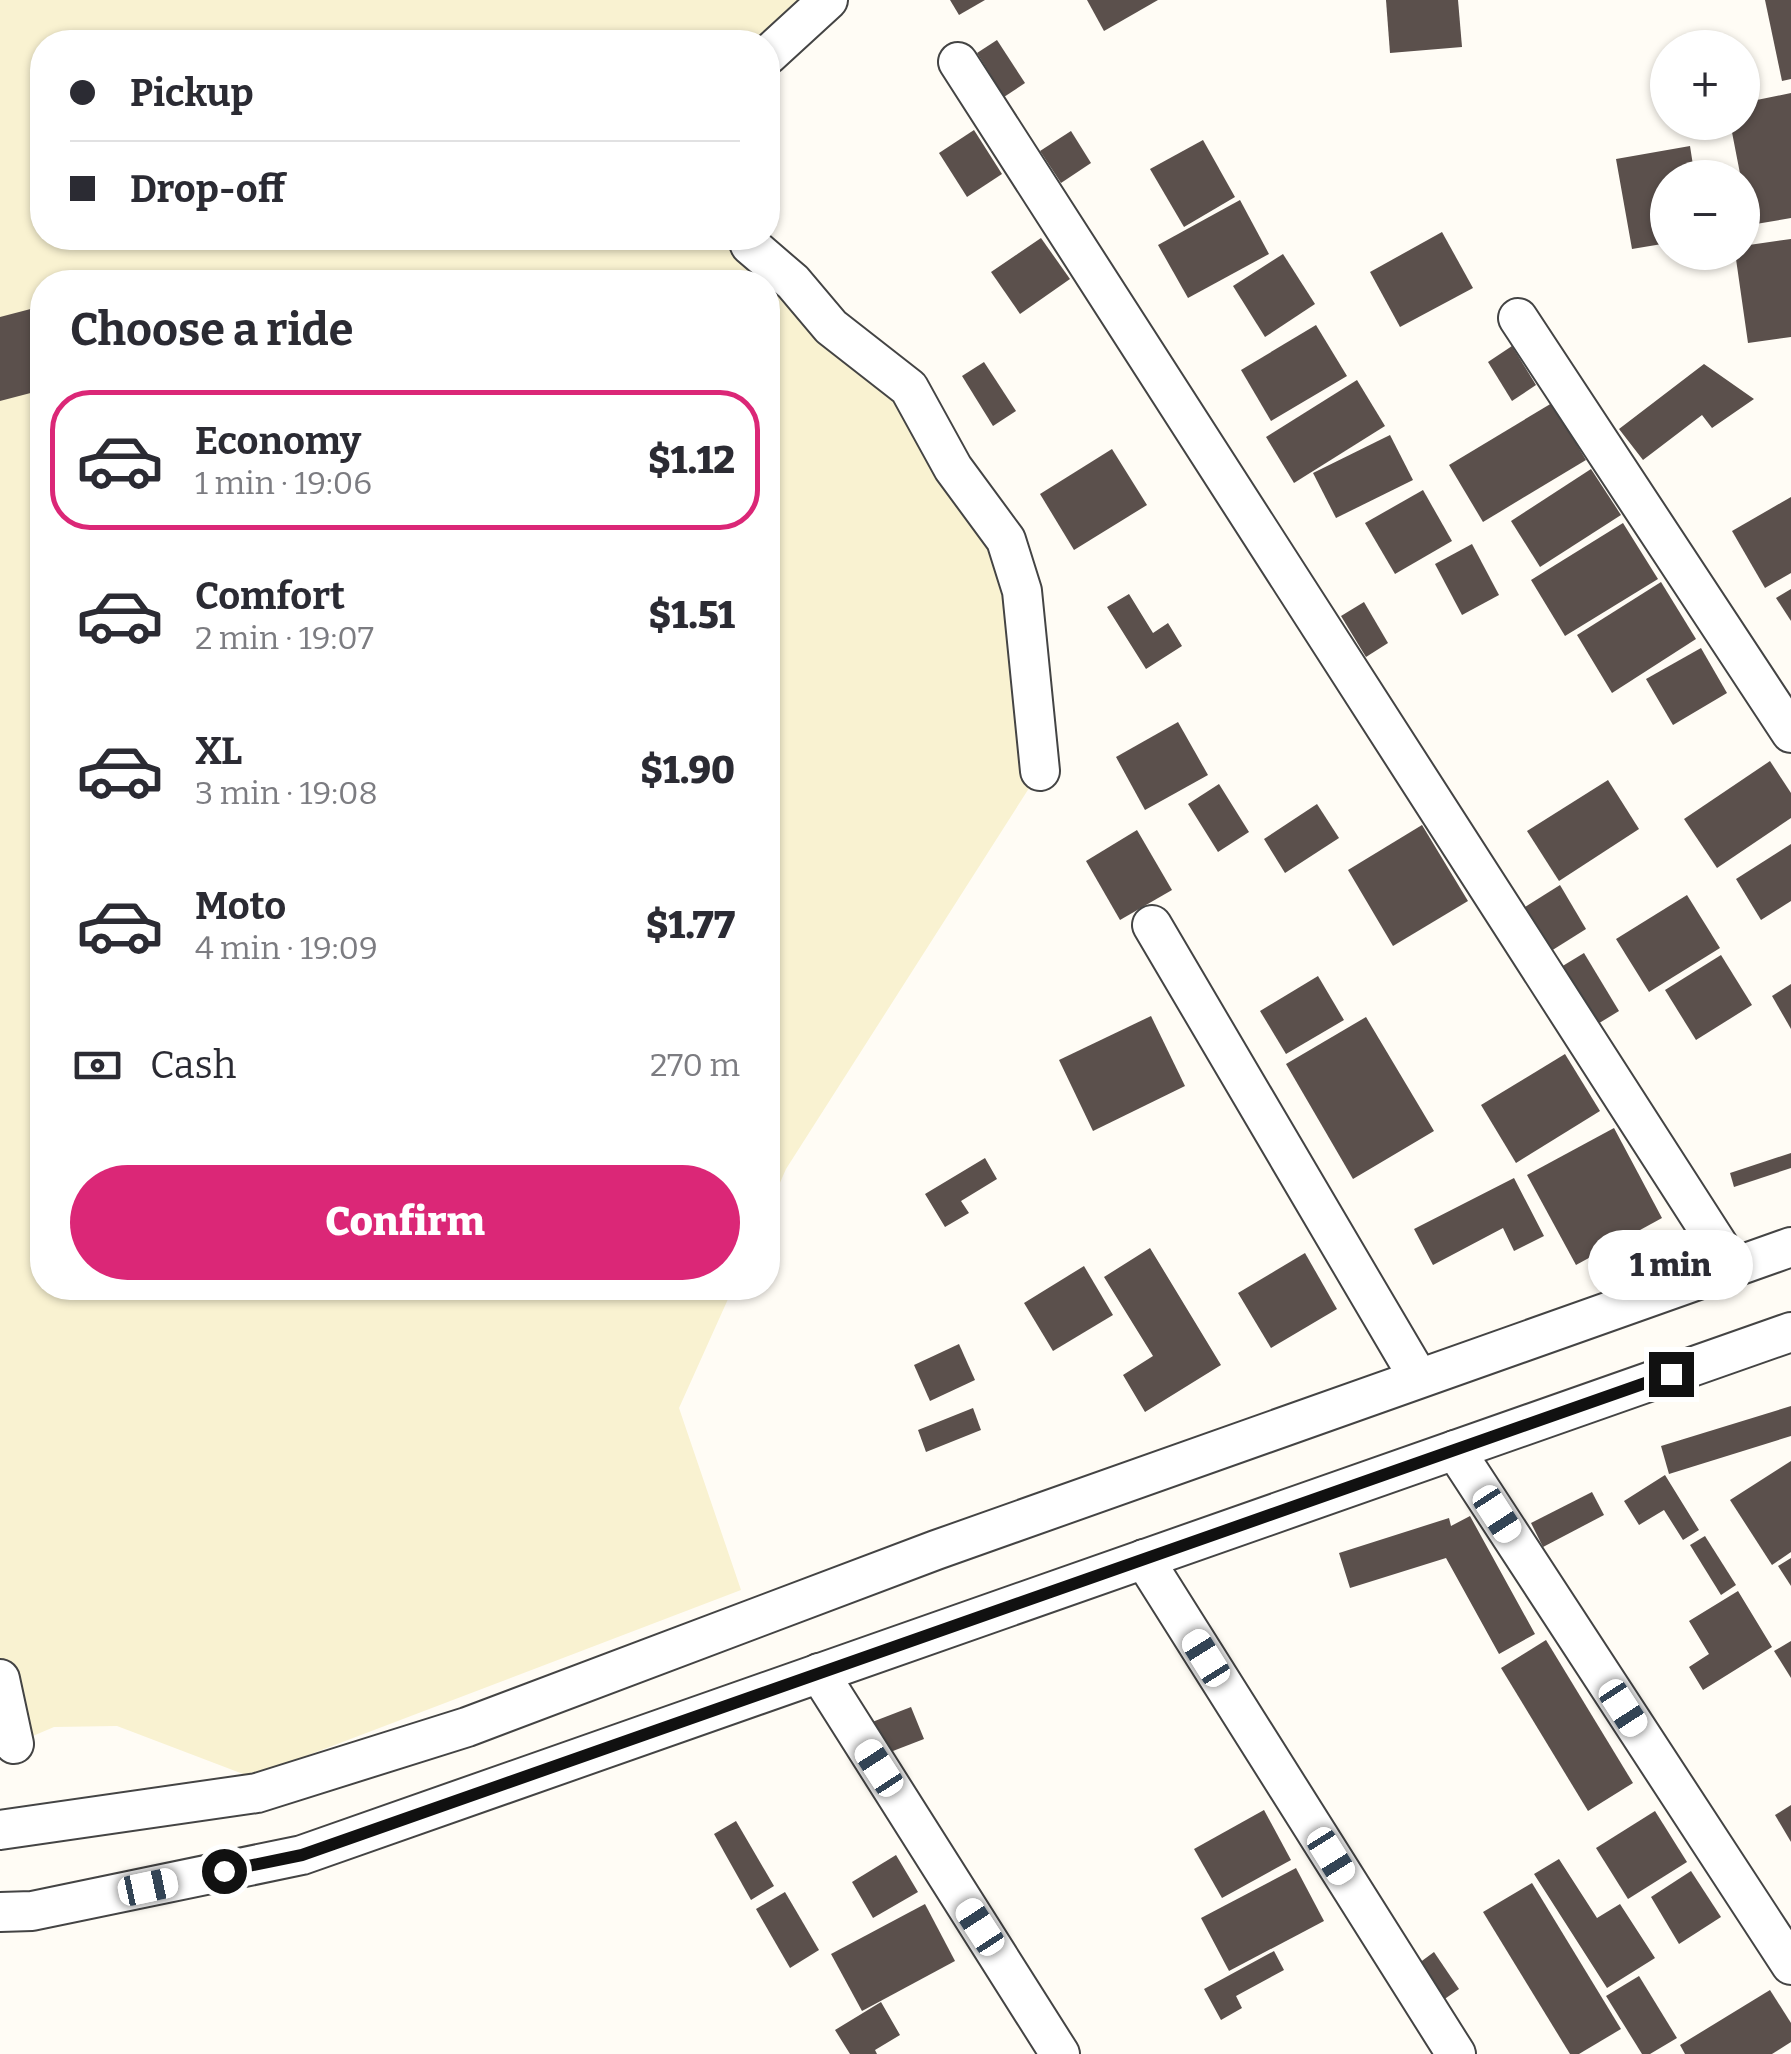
<!DOCTYPE html>
<html lang="en">
<head>
<meta charset="utf-8">
<style>
	body { margin:0; font-family:Bitter,serif; background:#f7f7f7; color:#2b2b33; height:100vh; display:flex; flex-direction:column; font-size:38px; white-space:nowrap }
	* { box-sizing:border-box; margin:0 }
	p { font-size:32px; color:#7c7c81 }
	.icon { flex:none; width:55px; height:55px; fill:none; stroke:currentColor; stroke-width:2; stroke-linecap:round; stroke-linejoin:round }
	.map { position:relative; flex:1; overflow:hidden }
	.side { position:absolute; left:30px; top:270px; width:750px; height:1030px; display:flex; flex-direction:column; background:#fff; border-radius:40px; box-shadow:0 2px 8px #0004 }
	.side>* { flex:none }
	.top-card { position:absolute; left:30px; top:30px; width:750px; height:220px; border-radius:40px; box-shadow:0 2px 8px #0004; display:grid; align-content:center; height:220px; padding:0 40px; background:#fff }
	.fabs { position:absolute; left:1650px; top:30px; display:grid; gap:20px }
	.fabs a { display:grid; place-items:center; width:110px; height:110px; border-radius:50%; background:#fff; box-shadow:0 2px 8px #0004; font-size:50px }
	.end { position:absolute; width:45px; height:45px; margin:-22px; border:12px solid #111; background:#fff; box-shadow:0 0 0 5px #fff }
	.from { border-radius:50% }
	.bubble { position:absolute; height:70px; border-radius:35px; background:#fff; box-shadow:0 2px 8px #0004; font-size:32px; font-weight:800; line-height:70px; text-align:center }
	.car { position:absolute; width:30px; height:60px; margin:-30px -15px; border-radius:12px; box-shadow:0 0 8px 2px #0007; background:linear-gradient(#fff 24%,#345 0 40%,#fff 0 76%,#345 0 86%,#fff 0) }
	.top-card b { display:flex; align-items:center; gap:35px; height:95px; font-size:38px }
	.top-card b+b { border-top:2px solid #e1e1e2 }
	.top-card i { width:25px; height:25px; background:#2b2b33 }
	ul { padding:0; list-style:none }
	li { display:flex; align-items:center; gap:30px; height:140px; margin:0 20px 15px; padding:0 20px; border:5px solid transparent; border-radius:40px }
	li div { flex:1 }
	li b { display:block; font-size:38px }
	li em { font-style:normal; font-weight:800 }
	li.current { border-color:#db2777 }
	li>.icon { width:90px; height:90px; stroke-width:1.5 }
	h2 { padding:0 40px; font-size:45px; line-height:120px }
	.pay { display:flex; align-items:center; gap:25px; height:110px; padding:0 40px; font-size:38px }
	.pay p { margin-inline-start:auto }
	.cta { display:flex; gap:20px; margin-top:auto; padding:20px 40px }
	.cta a { flex:1; height:115px; border-radius:60px; background:#db2777; color:#fff; font-size:40px; font-weight:800; line-height:115px; text-align:center }
	.map>svg:first-child { display:block }
	.farmland { fill:#f9f2d1 }
	.building { fill:#5b504c }
	.lines { fill:none; stroke-linecap:round; stroke-linejoin:round }
	.minor-casing { stroke:#444; stroke-width:42 }
	.minor { stroke:#fff; stroke-width:38 }
	.route { stroke:#111; stroke-width:12 }
</style>
</head>
<body>
<div class="map">
<svg width="1791" height="2054" viewBox="0 0 1791 2054">
	<rect width="100%" height="100%" fill="#fffcf5"/>
	<path class="farmland" d="M0,0H828L768,42H42V238H747L909,388L1006,540L1040,771L786,1169L768,1210V282H42V1288H733L679,1408L741,1590L251,1777L117,1726L54,1727L14,1744L0,1679Z"/>
	<g class="building">
		<path d="M950,0H985L959,15Z"/>
		<path d="M1087,0H1158L1104,31Z"/>
		<path d="M1386,0H1458L1462,47L1390,53Z"/>
		<path d="M1765,0H1791V79L1782,81Z"/>
		<path d="M997,40L1025,83L1004,97L977,53Z"/>
		<path d="M1791,93V218L1750,225L1730,122H1742V103Z"/>
		<path d="M974,130L1002,174L967,197L939,153Z"/>
		<path d="M1071,131L1091,163L1061,183L1040,151Z"/>
		<path d="M1203,140L1235,197L1184,227L1150,169Z"/>
		<path d="M1690,146L1695,178H1668V243L1632,249L1616,159Z"/>
		<path d="M1240,200L1269,254L1188,298L1158,245Z"/>
		<path d="M1442,232L1473,288L1400,327L1370,272Z"/>
		<path d="M1041,238L1070,279L1020,314L991,272Z"/>
		<path d="M1791,239V337L1748,343L1735,252H1742V246Z"/>
		<path d="M1283,254L1315,304L1265,337L1233,286Z"/>
		<path d="M42,306V390L0,401V317Z"/>
		<path d="M1316,325L1347,376L1271,421L1241,370Z"/>
		<path d="M1512,346L1536,385L1512,401L1488,362Z"/>
		<path d="M984,362L1016,411L993,426L962,376Z"/>
		<path d="M1704,364L1754,399L1712,428L1702,415L1643,460L1619,429Z"/>
		<path d="M1357,380L1385,426L1294,483L1266,437Z"/>
		<path d="M1552,403L1586,460L1483,522L1449,465Z"/>
		<path d="M1390,435L1413,480L1336,518L1313,473Z"/>
		<path d="M1112,449L1147,505L1074,550L1040,494Z"/>
		<path d="M1591,469L1621,515L1540,567L1511,521Z"/>
		<path d="M1423,490L1452,541L1395,574L1365,523Z"/>
		<path d="M1791,497V573L1765,588L1732,531Z"/>
		<path d="M1623,523L1658,579L1565,636L1531,580Z"/>
		<path d="M1472,544L1499,595L1462,615L1435,564Z"/>
		<path d="M1661,582L1696,639L1612,693L1577,635Z"/>
		<path d="M1791,589V621L1776,598Z"/>
		<path d="M1129,594L1153,633L1168,623L1182,646L1146,669L1107,607Z"/>
		<path d="M1364,602L1388,643L1366,657L1341,616Z"/>
		<path d="M1701,648L1727,693L1673,725L1646,679Z"/>
		<path d="M1178,722L1208,775L1145,810L1116,757Z"/>
		<path d="M1770,761L1791,793V818L1717,868L1684,819Z"/>
		<path d="M1608,780L1639,829L1559,881L1527,831Z"/>
		<path d="M1219,784L1249,832L1218,852L1188,804Z"/>
		<path d="M1317,804L1339,838L1285,873L1264,839Z"/>
		<path d="M1422,825L1468,901L1393,946L1348,870Z"/>
		<path d="M1137,830L1172,890L1120,920L1086,861Z"/>
		<path d="M1791,844V901L1761,920L1736,879Z"/>
		<path d="M1560,885L1586,929L1551,951L1525,907Z"/>
		<path d="M1687,895L1720,948L1649,992L1616,939Z"/>
		<path d="M1584,953L1619,1011L1596,1025L1561,967Z"/>
		<path d="M1721,955L1752,1005L1696,1040L1665,990Z"/>
		<path d="M1318,976L1344,1020L1286,1054L1260,1011Z"/>
		<path d="M1791,984V1029L1772,996Z"/>
		<path d="M1151,1016L1185,1086L1093,1131L1059,1060Z"/>
		<path d="M1366,1017L1434,1131L1353,1179L1286,1064Z"/>
		<path d="M1565,1054L1600,1111L1516,1163L1481,1105Z"/>
		<path d="M1614,1128L1662,1218L1576,1265L1527,1175Z"/>
		<path d="M1791,1153V1168L1734,1187L1730,1173Z"/>
		<path d="M985,1158L997,1179L961,1201L969,1213L945,1227L925,1194Z"/>
		<path d="M1514,1178L1544,1236L1514,1251L1503,1228L1433,1265L1414,1229Z"/>
		<path d="M1150,1248L1221,1365L1145,1412L1123,1375L1153,1356L1104,1277Z"/>
		<path d="M1305,1253L1337,1309L1271,1348L1238,1293Z"/>
		<path d="M1084,1266L1113,1315L1053,1351L1024,1303Z"/>
		<path d="M959,1344L975,1380L930,1401L914,1365Z"/>
		<path d="M1791,1406V1436L1669,1474L1661,1446Z"/>
		<path d="M973,1408L981,1430L926,1452L918,1430Z"/>
		<path d="M1791,1461V1552L1772,1565L1730,1500Z"/>
		<path d="M1665,1475L1699,1530L1683,1540L1664,1510L1639,1525L1624,1501Z"/>
		<path d="M1592,1492L1604,1515L1543,1547L1531,1523Z"/>
		<path d="M1470,1516L1535,1634L1499,1654L1446,1558L1350,1588L1339,1553L1449,1518L1451,1526Z"/>
		<path d="M1705,1536L1736,1585L1721,1595L1690,1545Z"/>
		<path d="M1791,1558V1586L1778,1566Z"/>
		<path d="M1738,1591L1772,1647L1703,1690L1689,1667L1709,1654L1689,1621Z"/>
		<path d="M1546,1640L1633,1783L1588,1811L1501,1668Z"/>
		<path d="M1791,1641V1678L1774,1651Z"/>
		<path d="M911,1707L924,1739L880,1756L867,1724Z"/>
		<path d="M1791,1805V1842L1775,1815Z"/>
		<path d="M1264,1810L1291,1860L1222,1898L1194,1849Z"/>
		<path d="M1655,1811L1687,1862L1628,1899L1596,1848Z"/>
		<path d="M736,1821L774,1886L751,1900L714,1834Z"/>
		<path d="M896,1855L918,1892L873,1918L852,1882Z"/>
		<path d="M1559,1859L1597,1918L1620,1904L1655,1958L1607,1988L1534,1874Z"/>
		<path d="M1296,1868L1324,1921L1229,1971L1201,1918Z"/>
		<path d="M1691,1871L1721,1917L1679,1944L1651,1897Z"/>
		<path d="M1532,1883L1621,2029L1579,2054H1570L1483,1912Z"/>
		<path d="M785,1892L819,1950L790,1968L756,1909Z"/>
		<path d="M925,1904L955,1961L862,2011L831,1954Z"/>
		<path d="M1274,1951L1284,1970L1236,1996L1242,2008L1221,2020L1204,1989Z"/>
		<path d="M1434,1952L1459,1989L1436,2005L1411,1969Z"/>
		<path d="M1639,1976L1677,2038L1650,2054H1642L1606,1996Z"/>
		<path d="M1770,1990L1791,2023V2042L1772,2054H1685L1680,2045Z"/>
		<path d="M881,2002L900,2035L875,2050L877,2054H850L835,2030Z"/>
	</g>
	<g class="lines">
		<defs>
			<g id="minor">
				<path d="M768,55L828,0"/>
				<path d="M958,62L1733,1268"/>
				<path d="M747,238L750,245L793,282L831,327L909,388L953,468L1006,540L1022,591L1040,771"/>
				<path d="M1518,318L1791,733"/>
				<path d="M1152,925L1418,1377"/>
				<path d="M1455,1450L1791,1965"/>
				<path d="M1144,1559L1456,2054"/>
				<path d="M819,1673L1060,2054"/>
				<path d="M0,1679L14,1744"/>
				<path d="M0,1830L257,1793L467,1727L936,1550L1791,1247"/>
				<path d="M0,1912L32,1911L302,1855L1791,1332"/>
			</g>
		</defs>
		<use href="#minor" class="minor-casing"/>
		<use href="#minor" class="minor"/>
	</g>
	<g class="lines">
		<path class="route" d="M224,1871L302,1855L1671,1374"/>
	</g>
</svg>
<div class="fabs">
<a>+</a>
<a>−</a>
</div>
<i class="end from" style="left:224px;top:1871px"></i>
<i class="end" style="left:1671px;top:1374px"></i>
<div class="bubble" style="left:1588px;top:1230px;width:165px">1 min</div>
<i class="car" style="left:1497px;top:1514px;rotate:147deg"></i>
<i class="car" style="left:1206px;top:1658px;rotate:328deg"></i>
<i class="car" style="left:1623px;top:1708px;rotate:147deg"></i>
<i class="car" style="left:879px;top:1768px;rotate:327deg"></i>
<i class="car" style="left:1331px;top:1856px;rotate:148deg"></i>
<i class="car" style="left:148px;top:1887px;rotate:78deg"></i>
<i class="car" style="left:980px;top:1927px;rotate:327deg"></i>
<div class="top-card">
<b><i class="from"></i>Pickup</b>
<b><i></i>Drop-off</b>
</div>
<section class="side">
<h2>Choose a ride</h2>
<ul>
<li class="current"><svg class="icon" aria-label="car" viewBox="0 0 24 24"><path d="M5 17H2v-5l4-1 3-4h7l3 4 3 1v5h-3M9 17h6M6 11h13"/><circle cx="7" cy="17" r="2"/><circle cx="17" cy="17" r="2"/></svg><div><b>Economy</b><p>1 min · 19:06</p></div><em>$1.12</em></li>
<li><svg class="icon" aria-label="car" viewBox="0 0 24 24"><path d="M5 17H2v-5l4-1 3-4h7l3 4 3 1v5h-3M9 17h6M6 11h13"/><circle cx="7" cy="17" r="2"/><circle cx="17" cy="17" r="2"/></svg><div><b>Comfort</b><p>2 min · 19:07</p></div><em>$1.51</em></li>
<li><svg class="icon" aria-label="car" viewBox="0 0 24 24"><path d="M5 17H2v-5l4-1 3-4h7l3 4 3 1v5h-3M9 17h6M6 11h13"/><circle cx="7" cy="17" r="2"/><circle cx="17" cy="17" r="2"/></svg><div><b>XL</b><p>3 min · 19:08</p></div><em>$1.90</em></li>
<li><svg class="icon" aria-label="car" viewBox="0 0 24 24"><path d="M5 17H2v-5l4-1 3-4h7l3 4 3 1v5h-3M9 17h6M6 11h13"/><circle cx="7" cy="17" r="2"/><circle cx="17" cy="17" r="2"/></svg><div><b>Moto</b><p>4 min · 19:09</p></div><em>$1.77</em></li>
</ul>
<div class="pay"><svg class="icon" aria-label="cash" viewBox="0 0 24 24"><path d="M3 7h18v10H3z"/><circle cx="12" cy="12" r="2"/></svg>Cash<p>270 m</p></div>
<div class="cta"><a>Confirm</a></div>
</section>
</div>
</body>
</html>
